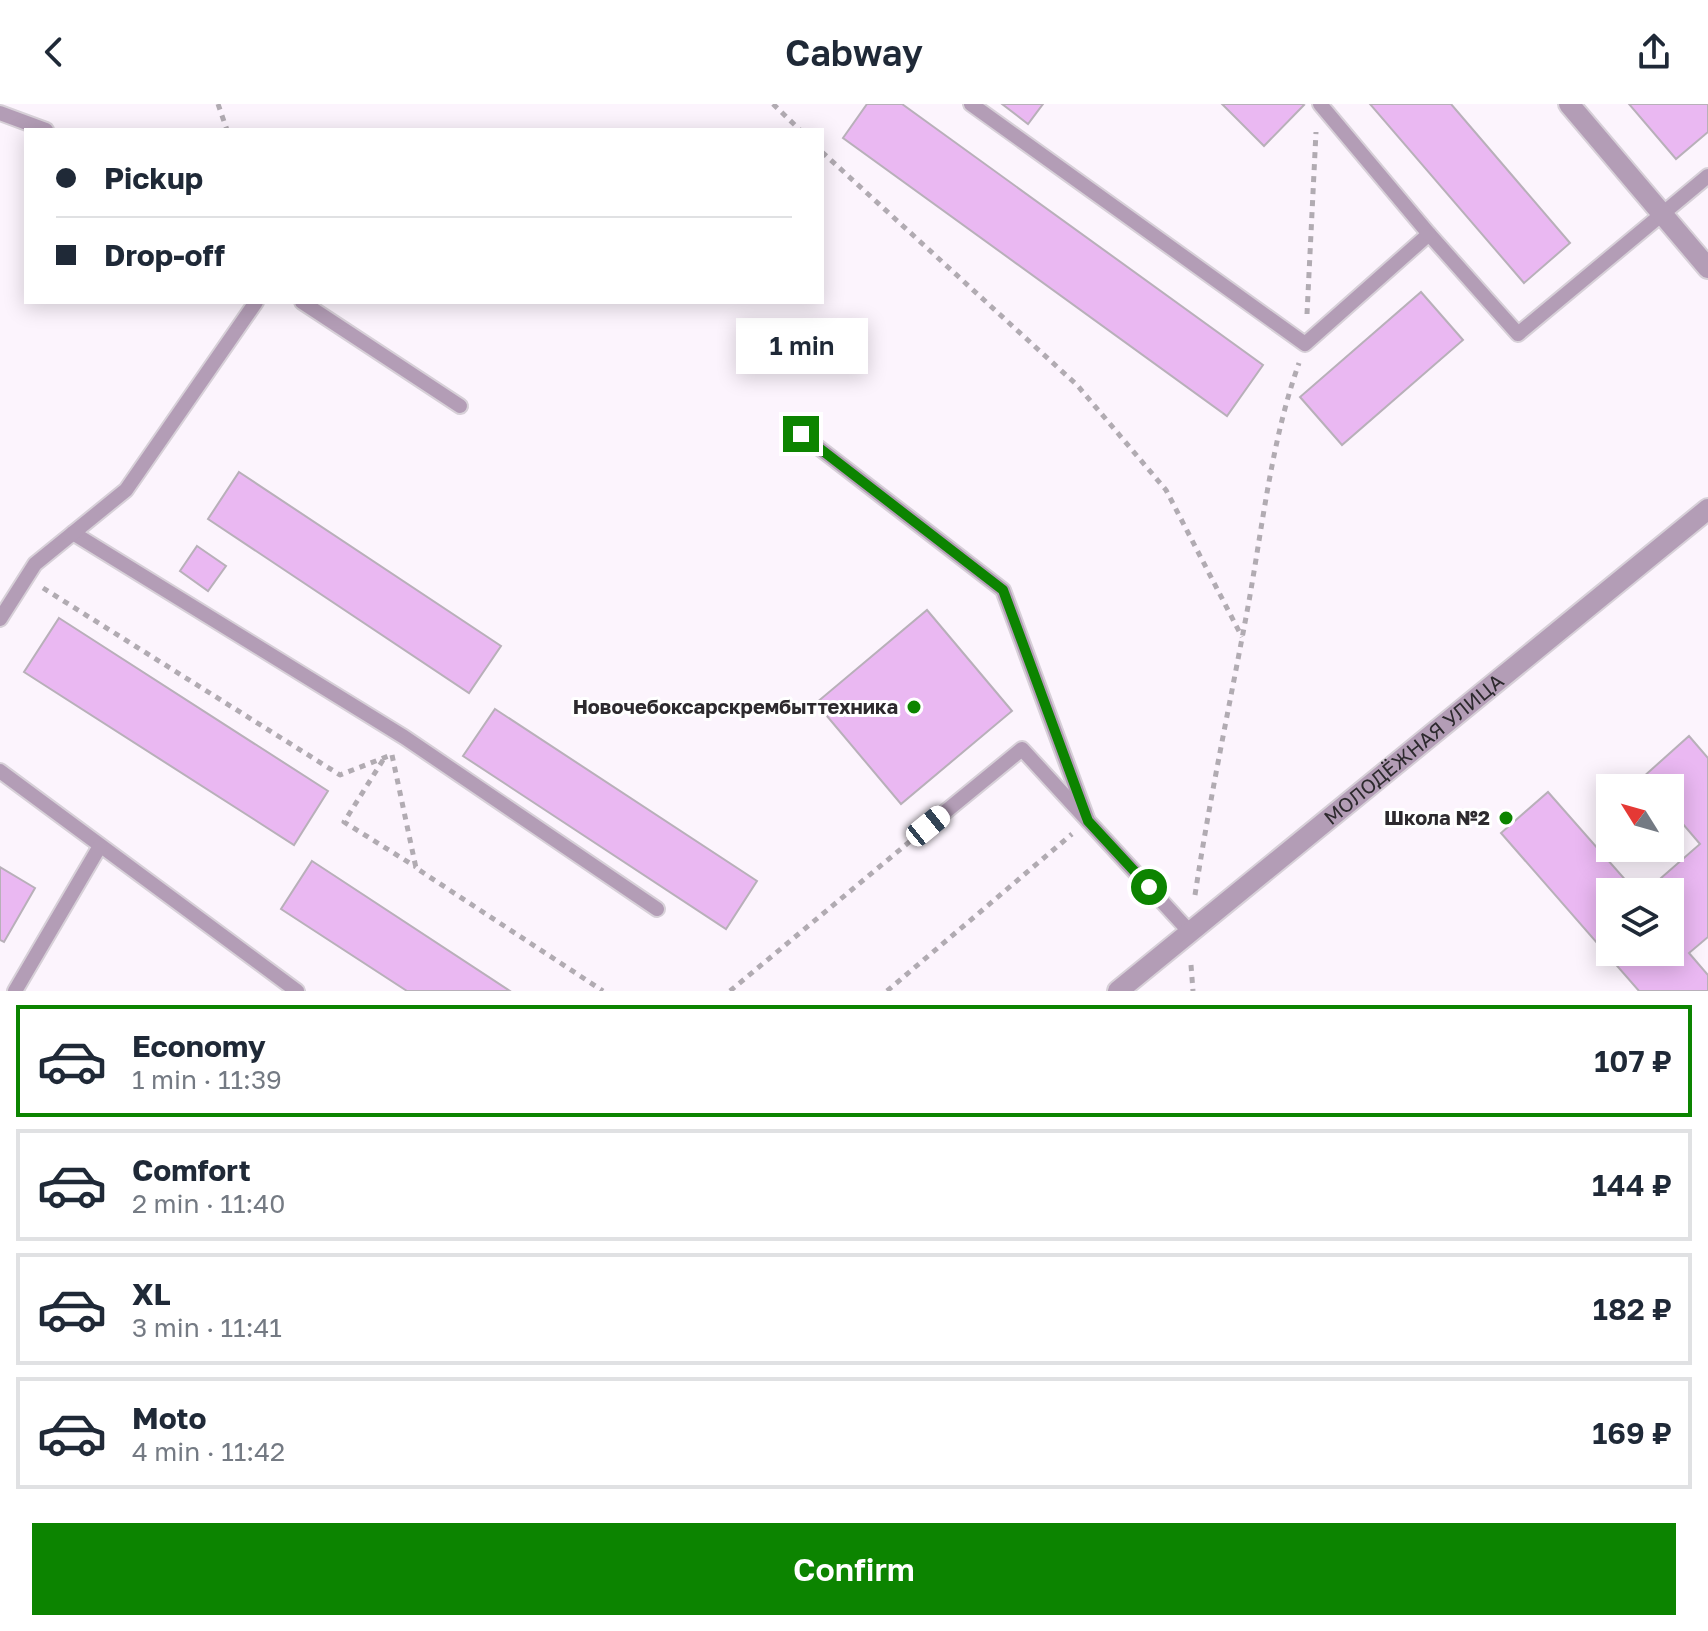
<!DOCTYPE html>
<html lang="en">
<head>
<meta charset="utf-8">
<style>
	body { margin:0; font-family:"Golos Text",sans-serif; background:#f6f6f7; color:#1f2937; height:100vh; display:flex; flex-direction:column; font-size:30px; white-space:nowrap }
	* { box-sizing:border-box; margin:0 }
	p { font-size:26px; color:#747a83 }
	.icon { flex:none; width:44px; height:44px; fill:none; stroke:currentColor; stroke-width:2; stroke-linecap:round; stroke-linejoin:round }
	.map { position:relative; height:887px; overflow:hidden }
	.details { display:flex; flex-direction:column; background:#fff; flex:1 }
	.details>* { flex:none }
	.banner { position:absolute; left:24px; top:24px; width:800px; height:176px; border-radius:0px; box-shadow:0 4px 20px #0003; display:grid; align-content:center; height:176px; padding:0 32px; background:#fff }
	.needle { width:52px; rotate:307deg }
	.controls { position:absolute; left:1596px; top:670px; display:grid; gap:16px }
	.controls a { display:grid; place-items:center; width:88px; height:88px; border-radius:0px; background:#fff; box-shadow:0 4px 20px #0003; font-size:40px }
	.end { position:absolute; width:36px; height:36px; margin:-18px; border:10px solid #0c8400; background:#fff; box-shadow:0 0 0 4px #fff }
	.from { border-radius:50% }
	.bubble { position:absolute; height:56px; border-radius:0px; background:#fff; box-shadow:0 4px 20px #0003; font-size:26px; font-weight:600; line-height:56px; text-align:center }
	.car { position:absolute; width:24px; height:48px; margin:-24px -12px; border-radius:10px; box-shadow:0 0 6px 2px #0007; background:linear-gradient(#fff 24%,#345 0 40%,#fff 0 76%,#345 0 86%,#fff 0) }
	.banner b { display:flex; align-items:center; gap:28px; height:76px; font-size:30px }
	.banner b+b { border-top:2px solid #e0e1e3 }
	.banner i { width:20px; height:20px; background:#1f2937 }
	ul { padding:14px 0 0; list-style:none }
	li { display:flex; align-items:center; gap:24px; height:112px; margin:0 16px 12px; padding:0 16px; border:4px solid #e0e1e3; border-radius:0px }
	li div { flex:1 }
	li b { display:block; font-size:30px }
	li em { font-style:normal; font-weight:600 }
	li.current { border-color:#0c8400 }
	li>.icon { width:72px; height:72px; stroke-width:1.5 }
	.primary-button { display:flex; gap:16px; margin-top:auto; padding:16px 32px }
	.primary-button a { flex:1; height:92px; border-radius:0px; background:#0c8400; color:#fff; font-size:32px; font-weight:600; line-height:92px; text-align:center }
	header { display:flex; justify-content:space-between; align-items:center; height:104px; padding:0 32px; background:#fff; font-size:36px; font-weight:600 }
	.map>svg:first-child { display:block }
	.building { fill:#eab8f2; stroke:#b8b0b9; stroke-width:2 }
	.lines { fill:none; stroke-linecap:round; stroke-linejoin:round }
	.service-casing { stroke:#d7d0d8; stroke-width:18 }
	.minor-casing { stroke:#d7d0d8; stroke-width:24 }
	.tertiary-casing { stroke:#d7d0d8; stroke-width:24 }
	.path { stroke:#b1abb2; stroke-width:5; stroke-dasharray:6 6; stroke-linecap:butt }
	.service { stroke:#b39db6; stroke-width:14 }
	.minor { stroke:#b39db6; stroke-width:20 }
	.tertiary { stroke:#b39db6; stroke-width:20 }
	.route { stroke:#0c8400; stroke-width:10 }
	.poi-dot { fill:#0c8400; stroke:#fff; stroke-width:3 }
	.labels { text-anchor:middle; stroke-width:6; stroke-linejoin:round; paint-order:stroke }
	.poi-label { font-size:20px; font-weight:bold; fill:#2d2a2e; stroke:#fff; text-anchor:end }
	.street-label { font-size:20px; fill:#2d2a2e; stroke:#fff }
</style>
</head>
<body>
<header><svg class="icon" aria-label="back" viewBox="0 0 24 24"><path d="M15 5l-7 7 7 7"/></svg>Cabway<svg class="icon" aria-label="share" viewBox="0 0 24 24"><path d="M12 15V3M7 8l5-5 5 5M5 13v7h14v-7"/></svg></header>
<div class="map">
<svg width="1708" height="887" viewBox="0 0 1708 887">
	<rect width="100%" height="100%" fill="#fcf4fd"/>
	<g class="building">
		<path d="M867,0H902L1263,261L1227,312L843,34Z"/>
		<path d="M1002,0H1043L1028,20Z"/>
		<path d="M1222,0H1302L1304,1L1264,42Z"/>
		<path d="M1370,0H1451L1570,139L1524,179Z"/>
		<path d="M1629,0H1708V28L1676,55Z"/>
		<path d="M1421,188L1463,236L1342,341L1300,293Z"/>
		<path d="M239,368L501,542L469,589L208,415Z"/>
		<path d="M197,442L226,462L208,487L180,467Z"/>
		<path d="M927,506L1012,607L901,700L816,599Z"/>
		<path d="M59,514L328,687L294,741L24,568Z"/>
		<path d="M495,605L757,777L726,825L463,652Z"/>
		<path d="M1689,632L1708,654V833L1689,849L1708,871V887H1639L1501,729L1548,688L1636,788H1610V848H1670V788H1645L1700,740L1670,705V684H1651L1642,674Z"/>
		<path d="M312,757L510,887H407L281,805Z"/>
		<path d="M0,763L35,784L4,838L0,836Z"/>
	</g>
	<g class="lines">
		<defs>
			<g id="service">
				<path d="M971,0L1305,240L1429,130L1518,230L1708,72"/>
				<path d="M1320,0L1429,130"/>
				<path d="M0,9L46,26"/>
				<path d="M302,198L460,302"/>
				<path d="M801,330L1003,486L1088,717"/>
				<path d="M73,429L404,633L657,805"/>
				<path d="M0,515L35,460L126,386L256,198"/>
				<path d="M0,667L297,887"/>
				<path d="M928,722L1022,645L1189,827"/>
				<path d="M15,887L100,742"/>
			</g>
			<path id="minor" d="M1569,0L1708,164"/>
			<g id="tertiary">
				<path id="s1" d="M1118,887L1708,405"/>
			</g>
		</defs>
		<use href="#service" class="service-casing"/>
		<use href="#minor" class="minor-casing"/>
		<use href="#tertiary" class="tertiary-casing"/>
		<g class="path">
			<path d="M218,0L227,26"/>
			<path d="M773,0L800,26"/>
			<path d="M822,48L1077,281L1166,386L1242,533"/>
			<path d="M1307,210L1316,28"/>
			<path d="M43,484L340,671L391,651"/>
			<path d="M392,651L416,764L603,887"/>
			<path d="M383,656L344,718L416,763"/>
			<path d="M1195,791C1210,692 1231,595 1249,497C1263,418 1272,335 1299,259"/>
			<path d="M1191,861L1193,887"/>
			<path d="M730,887L914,734"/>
			<path d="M887,887L1072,730"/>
		</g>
		<use href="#service" class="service"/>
		<use href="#minor" class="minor"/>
		<use href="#tertiary" class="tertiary"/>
	</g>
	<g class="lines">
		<path class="route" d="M801,330L1003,486L1088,717L1149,783"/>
	</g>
	<g class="poi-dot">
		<circle cx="914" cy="603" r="8"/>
		<circle cx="1506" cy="714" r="8"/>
	</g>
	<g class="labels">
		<g class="poi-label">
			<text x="898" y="610">Новочебоксарскрембыттехника</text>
			<text x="1490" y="721">Школа №2</text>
		</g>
		<g class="street-label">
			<text dy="7" stroke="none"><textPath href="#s1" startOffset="382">МОЛОДЁЖНАЯ УЛИЦА</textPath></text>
		</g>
	</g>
</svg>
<div class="controls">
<a><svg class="needle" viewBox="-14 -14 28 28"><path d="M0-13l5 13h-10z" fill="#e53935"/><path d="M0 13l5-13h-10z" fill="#747a83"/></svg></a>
<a><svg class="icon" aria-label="layers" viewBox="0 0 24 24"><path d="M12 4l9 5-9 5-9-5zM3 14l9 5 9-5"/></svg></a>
</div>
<i class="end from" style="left:1149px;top:783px"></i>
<i class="end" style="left:801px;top:330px"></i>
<div class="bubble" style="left:736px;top:214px;width:132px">1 min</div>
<i class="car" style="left:928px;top:722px;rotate:51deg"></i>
<div class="banner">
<b><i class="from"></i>Pickup</b>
<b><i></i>Drop-off</b>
</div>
</div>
<section class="details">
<ul>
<li class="current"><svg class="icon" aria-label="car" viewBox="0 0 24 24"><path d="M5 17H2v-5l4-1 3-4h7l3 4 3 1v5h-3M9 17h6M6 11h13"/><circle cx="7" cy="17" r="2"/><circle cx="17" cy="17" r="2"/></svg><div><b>Economy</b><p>1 min · 11:39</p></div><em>107 ₽</em></li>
<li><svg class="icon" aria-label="car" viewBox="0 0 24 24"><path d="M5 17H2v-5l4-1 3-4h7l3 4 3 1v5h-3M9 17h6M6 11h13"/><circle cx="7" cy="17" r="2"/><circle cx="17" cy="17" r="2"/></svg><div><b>Comfort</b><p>2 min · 11:40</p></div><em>144 ₽</em></li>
<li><svg class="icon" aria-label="car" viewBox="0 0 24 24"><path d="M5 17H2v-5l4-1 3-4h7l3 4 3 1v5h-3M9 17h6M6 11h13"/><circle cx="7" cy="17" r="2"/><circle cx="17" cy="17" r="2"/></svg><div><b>XL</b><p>3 min · 11:41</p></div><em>182 ₽</em></li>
<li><svg class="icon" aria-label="car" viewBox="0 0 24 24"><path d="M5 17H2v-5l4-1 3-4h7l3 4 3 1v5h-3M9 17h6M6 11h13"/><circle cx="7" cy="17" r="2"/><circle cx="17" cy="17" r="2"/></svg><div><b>Moto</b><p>4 min · 11:42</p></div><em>169 ₽</em></li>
</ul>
<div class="primary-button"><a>Confirm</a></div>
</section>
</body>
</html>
